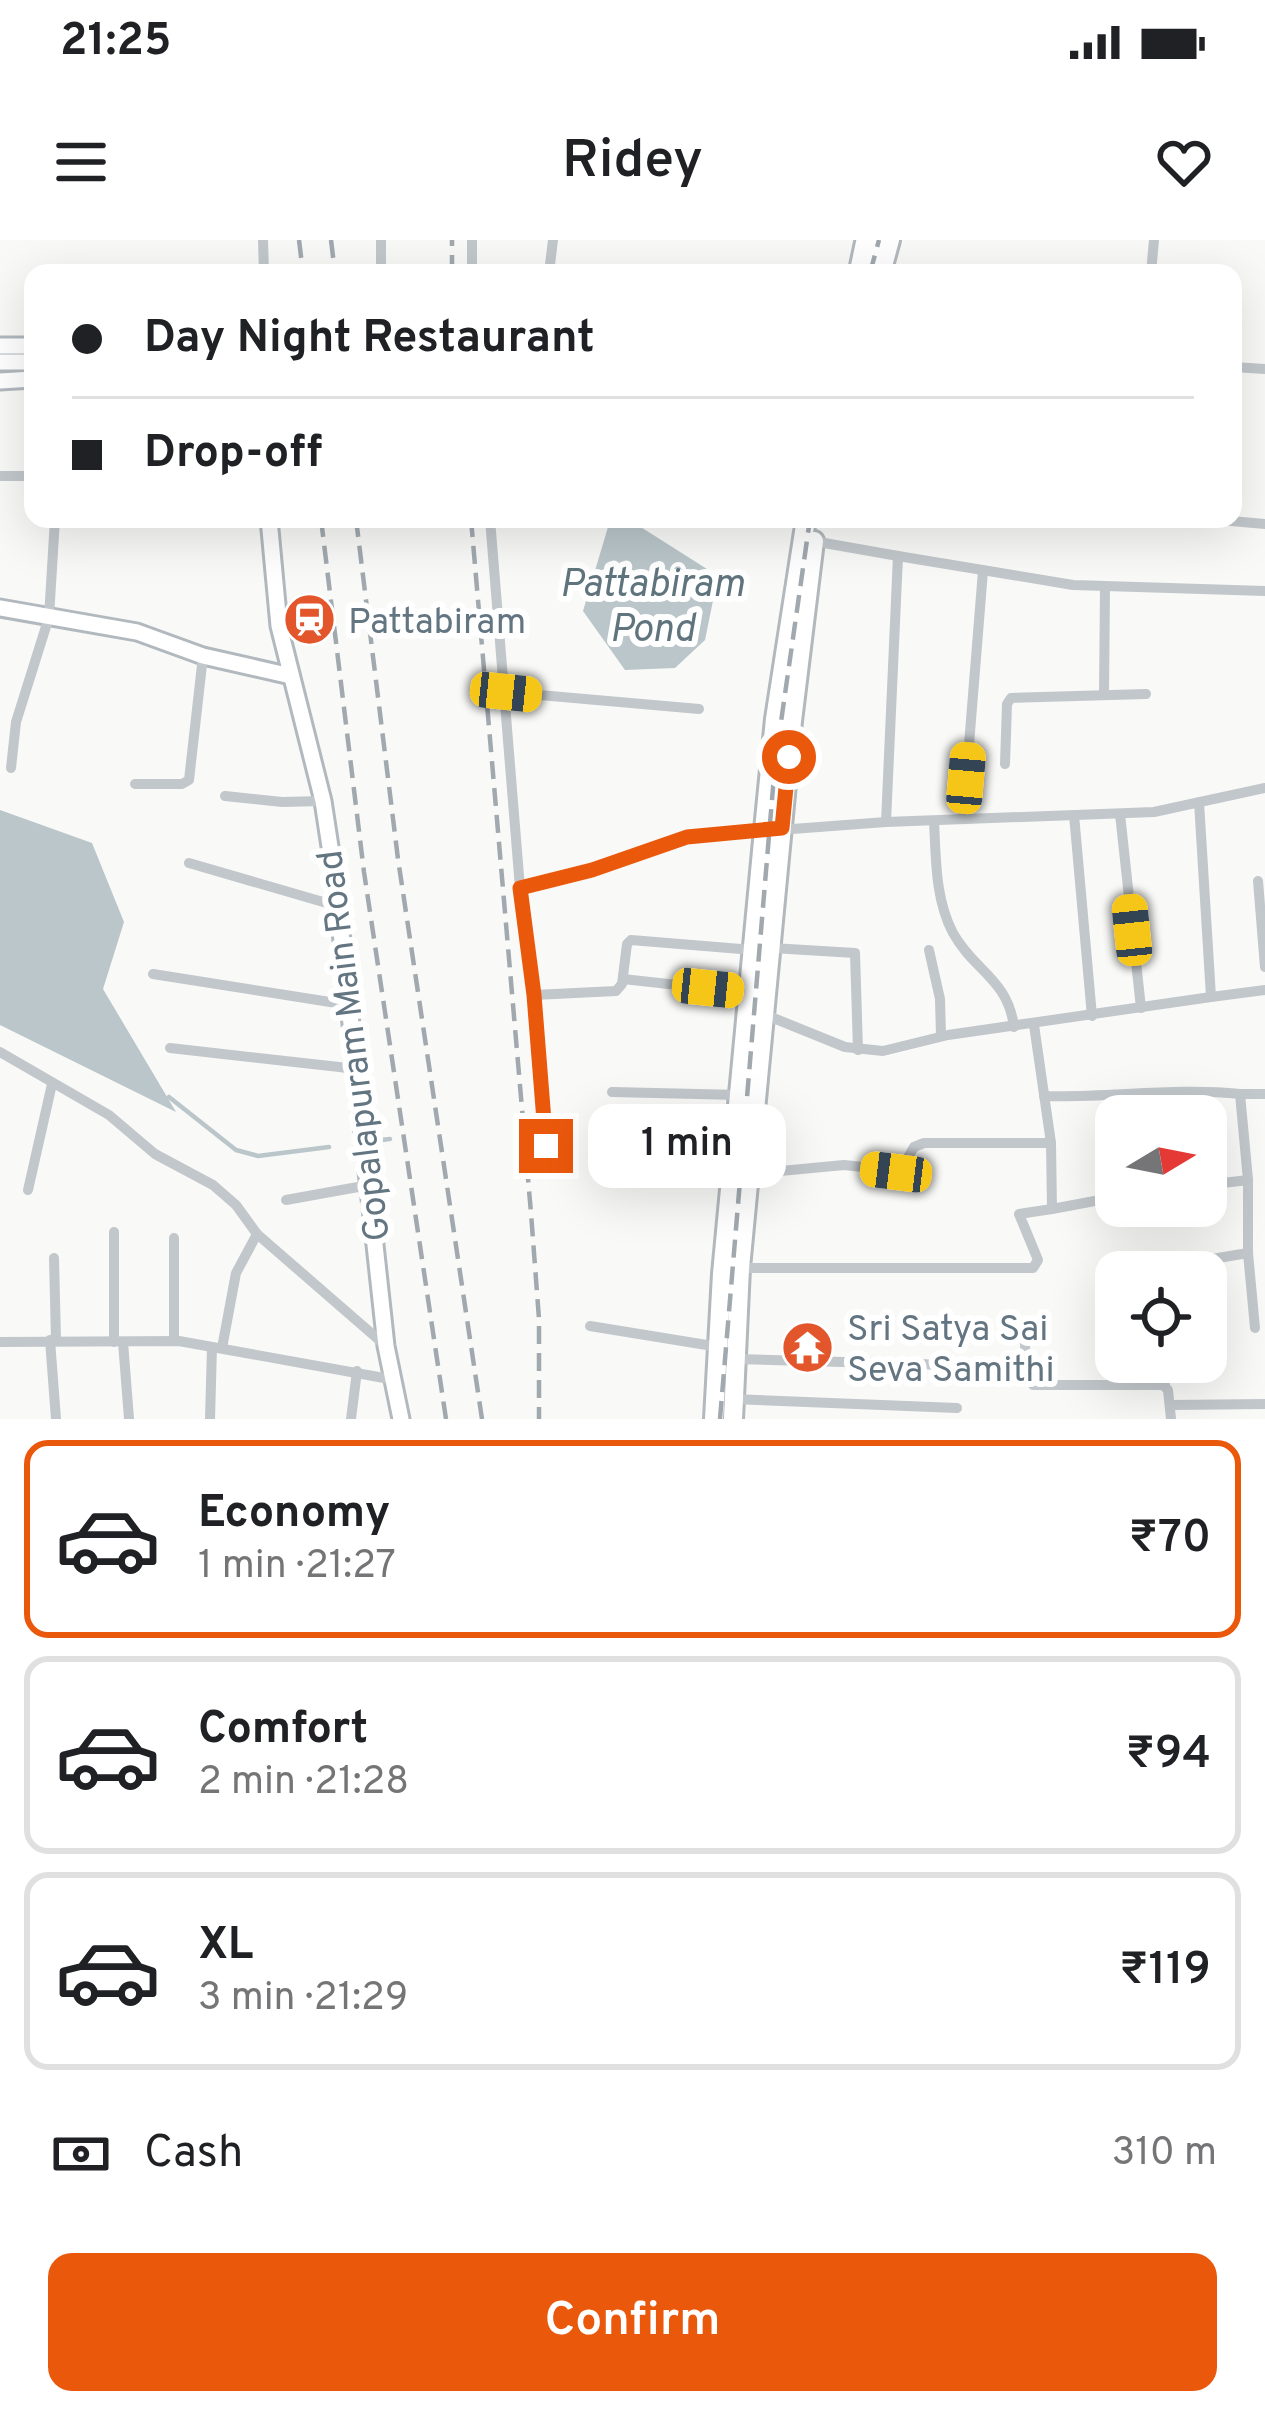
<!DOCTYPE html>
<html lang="en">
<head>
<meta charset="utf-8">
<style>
	body { margin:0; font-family:Overpass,sans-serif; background:#f6f6f6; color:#202124; height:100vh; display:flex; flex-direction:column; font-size:45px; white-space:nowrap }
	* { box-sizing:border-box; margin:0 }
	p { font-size:39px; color:#757577 }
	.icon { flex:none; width:66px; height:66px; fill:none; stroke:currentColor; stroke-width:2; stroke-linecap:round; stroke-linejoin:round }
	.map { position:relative; height:1179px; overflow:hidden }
	.side { display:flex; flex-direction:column; background:#fff; flex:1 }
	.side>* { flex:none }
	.hud { position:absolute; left:24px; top:24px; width:1218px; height:264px; border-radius:24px; box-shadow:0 12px 48px #0002; display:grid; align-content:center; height:264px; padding:0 48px; background:#fff }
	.needle { width:78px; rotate:80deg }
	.controls { position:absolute; left:1095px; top:855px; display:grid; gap:24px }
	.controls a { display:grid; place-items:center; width:132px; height:132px; border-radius:24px; background:#fff; box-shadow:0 12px 48px #0002; font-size:60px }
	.end { position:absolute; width:54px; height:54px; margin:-27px; border:15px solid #ea580c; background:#fff; box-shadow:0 0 0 6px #fff }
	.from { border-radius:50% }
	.bubble { position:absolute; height:84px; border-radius:24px; background:#fff; box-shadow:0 12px 48px #0002; font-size:39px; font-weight:600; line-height:84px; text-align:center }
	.car { position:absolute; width:36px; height:72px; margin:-36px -18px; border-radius:15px; box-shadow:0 0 9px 3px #0007; background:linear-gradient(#f5c518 24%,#345 0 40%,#f5c518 0 76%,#345 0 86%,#f5c518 0) }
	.hud b { display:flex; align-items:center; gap:42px; height:114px; font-size:45px }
	.hud b+b { border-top:3px solid #e0e0e0 }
	.hud i { width:30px; height:30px; background:#202124 }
	ul { padding:21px 0 0; list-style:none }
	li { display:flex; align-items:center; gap:36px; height:198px; margin:0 24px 18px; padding:0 24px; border:6px solid #e0e0e0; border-radius:24px }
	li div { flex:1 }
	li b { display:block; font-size:45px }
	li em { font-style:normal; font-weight:600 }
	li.on { border-color:#ea580c }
	li>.icon { width:108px; height:108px; stroke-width:1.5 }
	.pay { display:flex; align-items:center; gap:30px; height:132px; padding:0 48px; font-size:45px }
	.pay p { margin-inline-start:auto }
	.cta { display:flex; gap:24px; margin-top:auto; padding:24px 48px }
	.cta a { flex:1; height:138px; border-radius:24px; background:#ea580c; color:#fff; font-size:48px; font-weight:600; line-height:138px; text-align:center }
	.status { display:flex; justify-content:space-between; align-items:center; height:84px; padding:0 60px; background:#fff; direction:ltr }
	.status svg { height:33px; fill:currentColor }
	header { display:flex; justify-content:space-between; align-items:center; height:156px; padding:0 48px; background:#fff; font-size:54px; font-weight:600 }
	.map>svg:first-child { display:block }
	.water { fill:#bac6ca }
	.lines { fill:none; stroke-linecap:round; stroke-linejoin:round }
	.stream { stroke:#bac6ca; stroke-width:4.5 }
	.secondary-casing { stroke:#b2b9be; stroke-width:21 }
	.highway-casing { stroke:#b3b8bc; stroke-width:24 }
	.street { stroke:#c2c7cb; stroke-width:10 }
	.secondary { stroke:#fff; stroke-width:15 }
	.highway { stroke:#fff; stroke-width:18 }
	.rail { stroke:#a1a9af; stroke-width:4.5; stroke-dasharray:18 9; stroke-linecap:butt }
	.route { stroke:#ea580c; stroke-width:15 }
	.labels { text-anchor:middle; stroke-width:12; stroke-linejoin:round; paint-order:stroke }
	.poi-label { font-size:36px; fill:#647582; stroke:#fff; text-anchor:start }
	.street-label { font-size:36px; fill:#647582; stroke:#fff }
	.water-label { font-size:39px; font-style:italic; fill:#5f747c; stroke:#fff }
</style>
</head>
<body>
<div class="status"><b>21:25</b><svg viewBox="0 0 49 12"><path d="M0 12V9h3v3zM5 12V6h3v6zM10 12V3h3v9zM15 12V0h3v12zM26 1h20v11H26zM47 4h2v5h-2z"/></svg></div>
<header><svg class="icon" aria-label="menu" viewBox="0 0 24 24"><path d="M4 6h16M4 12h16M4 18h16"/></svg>Ridey<svg class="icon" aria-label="heart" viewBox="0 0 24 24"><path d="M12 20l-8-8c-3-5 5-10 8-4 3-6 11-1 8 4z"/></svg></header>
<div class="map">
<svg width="1265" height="1179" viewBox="0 0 1265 1179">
	<rect width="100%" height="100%" fill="#f9f9f7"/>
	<g class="water">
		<path d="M636,284L718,336L705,400L675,428L625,430L583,371L608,287Z"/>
		<path d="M0,570L92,603L124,682L103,749L176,872L0,785Z"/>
	</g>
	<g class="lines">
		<g class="stream">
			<path d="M169,857L236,910L258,916L329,907"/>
			<path d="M373,901L390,899"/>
		</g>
		<defs>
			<g id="secondary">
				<path d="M857,33L864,0"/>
				<path d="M0,106H33"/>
				<path d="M0,122H33"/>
				<path d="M0,141L33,139"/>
				<path d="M269,279L279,386L323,561L336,646L386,1106L401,1179"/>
				<path d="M0,368L137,392L203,416L291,436"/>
			</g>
			<g id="highway">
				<path d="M866,33L875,0"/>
				<path d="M881,33L890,0"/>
				<path d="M714,1179L722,1034L764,590L775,479L806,279"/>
				<path d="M733,1179L740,1028L792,481L814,301"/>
			</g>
		</defs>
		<use href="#secondary" class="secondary-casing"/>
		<use href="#highway" class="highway-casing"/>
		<g class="street">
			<path d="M263,0L264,33"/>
			<path d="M381,0V33"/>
			<path d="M472,33V0"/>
			<path d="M549,33L553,0"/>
			<path d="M1151,33L1154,0"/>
			<path d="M1233,49V73"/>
			<path d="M1233,127L1265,129"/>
			<path d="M0,236H33"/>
			<path d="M407,279L408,283"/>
			<path d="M490,279L520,648L534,755L546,906"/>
			<path d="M1209,279L1265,284"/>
			<path d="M813,301L898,316"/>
			<path d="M506,452L699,469"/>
			<path d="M1104,455L1105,347"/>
			<path d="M1005,524L1007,464L1011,458L1146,454"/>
			<path d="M11,528L16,482L49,377L55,279"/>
			<path d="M135,544H182L189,540L203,416"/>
			<path d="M225,556L282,562L323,561"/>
			<path d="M1120,574L1141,768"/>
			<path d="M1074,575L1092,776"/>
			<path d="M963,579L983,331"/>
			<path d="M934,581C936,618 935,659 953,693C974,731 1008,739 1014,787"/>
			<path d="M886,582L898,316L1073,345L1265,351"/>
			<path d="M189,623L337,666"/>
			<path d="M1258,641L1265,727"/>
			<path d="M520,648L592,630L687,597L886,582L1154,572L1265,548"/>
			<path d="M772,708L855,713L858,810"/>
			<path d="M929,710L940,759L941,796"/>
			<path d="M153,734L349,765"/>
			<path d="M623,739L750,753"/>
			<path d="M534,755L616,751L622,744L627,704L631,700L753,710"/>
			<path d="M1211,757L1265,750"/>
			<path d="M766,775L845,807L883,811L948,795L1211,757L1199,562"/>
			<path d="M1034,785L1051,903L1052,969L1116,957"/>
			<path d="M170,808L357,829"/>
			<path d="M0,812L109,875L155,914L213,945L236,965L257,994L386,1106"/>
			<path d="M612,852L740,855"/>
			<path d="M1240,854H1265"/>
			<path d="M1044,856C1110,858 1175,847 1240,854L1248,940L1206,945"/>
			<path d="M749,934L844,925L900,931L914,907L924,903H1051"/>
			<path d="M1248,940V1013L1255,1088"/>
			<path d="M28,950L52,844"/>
			<path d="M286,960L369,945"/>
			<path d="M54,1018L56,1100"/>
			<path d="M736,1028H1033L1038,1020L1019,974L1052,969"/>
			<path d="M1134,1032L1248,1013"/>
			<path d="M590,1086L719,1107"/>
			<path d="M1024,1089L1027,1136L1033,1145H1165"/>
			<path d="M50,1100L56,1179"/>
			<path d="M174,1101V998"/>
			<path d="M0,1102L179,1101L395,1140"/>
			<path d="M114,1102V992"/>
			<path d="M123,1102L129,1179"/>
			<path d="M222,1108L236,1033L257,994"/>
			<path d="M736,1119L951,1125"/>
			<path d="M1154,1122L1158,1140L1168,1150L1171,1179"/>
			<path d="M733,1159L957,1168"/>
			<path d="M1170,1165L1265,1164"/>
			<path d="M210,1179L212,1107"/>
			<path d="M351,1179L357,1131"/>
		</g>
		<use href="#secondary" class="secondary"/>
		<use href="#highway" class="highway"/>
		<g class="rail">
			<path d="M299,0L303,33"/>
			<path d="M331,0L335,33"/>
			<path d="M452,33V0"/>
			<path d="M870,33L879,0"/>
			<path d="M321,279L364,632L446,1179"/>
			<path d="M356,279L398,619L482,1179"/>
			<path d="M471,279L531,973L539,1079V1179"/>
			<path d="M720,1179L775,524L810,279"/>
		</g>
	</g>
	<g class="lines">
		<path class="route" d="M546,906L534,755L520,648L592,630L687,597L782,588L789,517"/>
	</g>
	<defs>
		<symbol id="station-disc" viewBox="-11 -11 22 22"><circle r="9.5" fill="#e3562c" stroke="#fff"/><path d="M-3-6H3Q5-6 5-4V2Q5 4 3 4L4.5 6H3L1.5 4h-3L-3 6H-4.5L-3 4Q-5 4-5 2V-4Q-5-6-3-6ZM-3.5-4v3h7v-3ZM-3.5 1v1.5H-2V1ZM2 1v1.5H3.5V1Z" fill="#fff"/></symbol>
		<symbol id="temple-disc" viewBox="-11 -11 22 22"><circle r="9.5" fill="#e3562c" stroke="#fff"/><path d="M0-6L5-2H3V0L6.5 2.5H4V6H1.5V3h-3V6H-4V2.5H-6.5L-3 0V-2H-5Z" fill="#fff"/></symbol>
	</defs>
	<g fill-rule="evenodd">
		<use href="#station-disc" x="280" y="350" width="59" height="59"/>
		<use href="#temple-disc" x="778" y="1078" width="59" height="59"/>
	</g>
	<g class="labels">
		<g class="poi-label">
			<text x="348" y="393">Pattabiram</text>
			<text x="847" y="1100">Sri Satya Sai<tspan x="847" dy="41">Seva Samithi</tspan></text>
		</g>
		<g class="street-label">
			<text transform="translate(352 806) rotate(-97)" y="13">Gopalapuram Main Road</text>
		</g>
		<g class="water-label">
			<text x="652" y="356">Pattabiram<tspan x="652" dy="45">Pond</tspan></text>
		</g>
	</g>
</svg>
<div class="controls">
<a><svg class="needle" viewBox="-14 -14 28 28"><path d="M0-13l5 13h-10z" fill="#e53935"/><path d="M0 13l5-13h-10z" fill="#757577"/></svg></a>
<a><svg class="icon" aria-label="locate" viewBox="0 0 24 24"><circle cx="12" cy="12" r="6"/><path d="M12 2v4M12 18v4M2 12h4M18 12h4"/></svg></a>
</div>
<i class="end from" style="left:789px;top:517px"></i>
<i class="end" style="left:546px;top:906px"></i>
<div class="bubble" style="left:588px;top:864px;width:198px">1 min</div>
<i class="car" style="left:506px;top:452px;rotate:96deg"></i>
<i class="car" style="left:966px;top:538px;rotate:5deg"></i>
<i class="car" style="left:1132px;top:690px;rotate:354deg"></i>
<i class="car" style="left:708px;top:748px;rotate:96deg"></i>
<i class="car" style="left:896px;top:932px;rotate:277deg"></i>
<div class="hud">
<b><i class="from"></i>Day Night Restaurant</b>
<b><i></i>Drop-off</b>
</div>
</div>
<section class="side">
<ul>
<li class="on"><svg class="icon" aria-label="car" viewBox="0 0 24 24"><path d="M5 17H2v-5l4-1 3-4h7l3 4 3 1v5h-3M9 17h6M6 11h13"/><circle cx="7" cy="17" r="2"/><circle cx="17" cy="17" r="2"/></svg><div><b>Economy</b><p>1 min · 21:27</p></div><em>₹70</em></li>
<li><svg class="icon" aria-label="car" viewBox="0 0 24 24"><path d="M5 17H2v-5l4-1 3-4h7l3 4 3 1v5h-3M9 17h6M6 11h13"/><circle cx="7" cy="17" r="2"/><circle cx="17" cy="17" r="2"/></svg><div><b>Comfort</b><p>2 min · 21:28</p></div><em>₹94</em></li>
<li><svg class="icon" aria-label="car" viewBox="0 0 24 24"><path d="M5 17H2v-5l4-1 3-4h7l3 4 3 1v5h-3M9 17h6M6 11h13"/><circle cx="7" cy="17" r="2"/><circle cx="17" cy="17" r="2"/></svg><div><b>XL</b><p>3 min · 21:29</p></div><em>₹119</em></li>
</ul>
<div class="pay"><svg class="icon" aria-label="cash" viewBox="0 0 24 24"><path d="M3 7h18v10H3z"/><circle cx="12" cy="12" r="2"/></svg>Cash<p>310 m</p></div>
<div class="cta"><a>Confirm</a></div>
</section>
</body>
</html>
